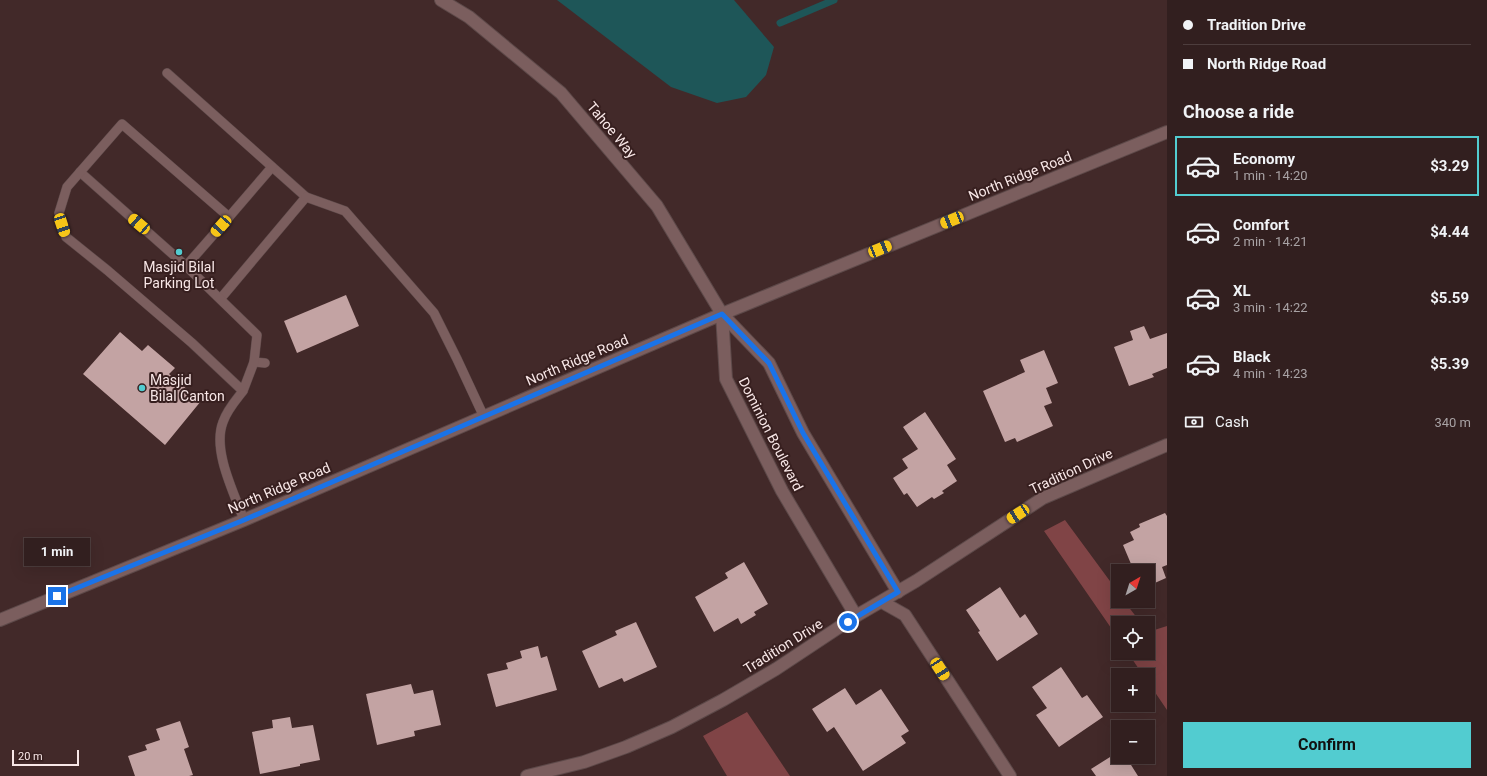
<!DOCTYPE html>
<html lang="en">
<head>
<meta charset="utf-8">
<style>
	body { margin:0; font-family:Roboto,sans-serif; background:#3d2c2c; color:#f1f3f6; height:100vh; display:flex; flex-direction:column; font-size:15px; white-space:nowrap }
	* { box-sizing:border-box; margin:0 }
	p { font-size:13px; color:#a8a2a4 }
	.icon { flex:none; width:22px; height:22px; fill:none; stroke:currentColor; stroke-width:2; stroke-linecap:round; stroke-linejoin:round }
	.map { position:relative; flex:1; overflow:hidden }
	.sheet { display:flex; flex-direction:column; background:#321f1f; width:320px }
	.sheet>* { flex:none }
	.guide { display:grid; align-content:center; height:88px; padding:0 16px; background:#321f1f }
	.needle { width:26px; rotate:39deg }
	.fabs { position:absolute; left:1111px; top:564px; display:grid; gap:8px }
	.fabs a { display:grid; place-items:center; width:44px; height:44px; border-radius:0px; background:#321f1f; box-shadow:0 4px 16px #0002,0 0 0 1px #4d3d3d; font-size:20px }
	.scale { position:absolute; left:12px; bottom:10px; width:67px; box-sizing:border-box; padding-left:4px; border:2px solid #f8e7e7; border-top:0; font-size:11px; line-height:14px; white-space:nowrap; color:#f8e7e7; -webkit-text-stroke:3px #371f1f; paint-order:stroke }
	.end { position:absolute; width:18px; height:18px; margin:-9px; border:5px solid #1a73e8; background:#fff; box-shadow:0 0 0 2px #fff }
	.from { border-radius:50% }
	.bubble { position:absolute; height:28px; border-radius:0px; background:#321f1f; box-shadow:0 4px 16px #0002,0 0 0 1px #4d3d3d; font-size:13px; font-weight:700; line-height:28px; text-align:center }
	.car { position:absolute; width:12px; height:24px; margin:-12px -6px; border-radius:5px; box-shadow:0 0 3px 1px #0007; background:linear-gradient(#f5c518 24%,#345 0 40%,#f5c518 0 76%,#345 0 86%,#f5c518 0) }
	.guide b { display:flex; align-items:center; gap:14px; height:38px; font-size:15px }
	.guide b+b { border-top:1px solid #4d3d3d }
	.guide i { width:10px; height:10px; background:#f1f3f6 }
	ul { padding:0; list-style:none }
	li { display:flex; align-items:center; gap:12px; height:60px; margin:0 8px 6px; padding:0 8px; border:2px solid transparent; border-radius:0px }
	li div { flex:1 }
	li b { display:block; font-size:15px }
	li em { font-style:normal; font-weight:700 }
	li.current { border-color:#52ccd0 }
	li>.icon { width:36px; height:36px; stroke-width:1.5 }
	h2 { padding:0 16px; font-size:18px; line-height:48px }
	.pay { display:flex; align-items:center; gap:10px; height:44px; padding:0 16px; font-size:15px }
	.pay p { margin-inline-start:auto }
	.cta { display:flex; gap:8px; margin-top:auto; padding:8px 16px }
	.cta a { flex:1; height:46px; border-radius:0px; background:#52ccd0; color:#111; font-size:16px; font-weight:700; line-height:46px; text-align:center }
	main { display:flex; flex:1; min-height:0 }
	.map>svg:first-child { display:block }
	.green { fill:#804446 }
	.water { fill:#1e5658 }
	.lines { fill:none; stroke-linecap:round; stroke-linejoin:round }
	.stream { stroke:#1e5658; stroke-width:7 }
	.building { fill:#c3a3a3 }
	.service-casing { stroke:#5d4949; stroke-width:10 }
	.minor-casing { stroke:#5d4949; stroke-width:14 }
	.tertiary-casing { stroke:#5d4949; stroke-width:14 }
	.service { stroke:#7b5e5e; stroke-width:9 }
	.minor { stroke:#7b5e5e; stroke-width:12 }
	.tertiary { stroke:#7b5e5e; stroke-width:12 }
	.route { stroke:#1a73e8; stroke-width:5 }
	.poi-dot { fill:#52ccd0; stroke:#371f1f; stroke-width:1.5 }
	.labels { text-anchor:middle; stroke-width:4; stroke-linejoin:round; paint-order:stroke }
	.street-label { font-size:14px; fill:#f8e7e7; stroke:#371f1f }
	.poi-label { font-size:14px; fill:#f8e7e7; stroke:#371f1f }
</style>
</head>
<body>
<main>
<div class="map">
<svg width="1167" height="776" viewBox="0 0 1167 776">
	<rect width="100%" height="100%" fill="#422929"/>
	<g class="green">
		<path d="M1065,520L1118,592V601H1124L1141,623H1118V638L1044,531Z"/>
		<path d="M1167,626V710L1148,682V675H1143L1128,653H1148V632Z"/>
		<path d="M747,712L790,776H727L703,736Z"/>
	</g>
	<path class="water" d="M557,0H734L774,47L766,75L746,97L717,103L671,87Z"/>
	<g class="lines">
		<path class="stream" d="M780,23L834,0"/>
	</g>
	<g class="building">
		<path d="M346,295L359,326L297,353L284,321Z"/>
		<path d="M1144,326L1150,339L1167,333V368L1152,374L1154,377L1129,386L1114,347L1133,340L1130,331Z"/>
		<path d="M120,332L142,351L148,345L175,368L169,374L201,401L165,445L83,374Z"/>
		<path d="M1044,350L1058,383L1046,388L1052,403L1044,406L1053,426L1017,442L1015,438L1005,442L983,391L1025,372L1020,360Z"/>
		<path d="M925,412L956,459L947,465L957,481L942,491L944,493L934,499L932,497L917,507L907,493L904,495L893,478L908,468L902,459L918,449L903,427Z"/>
		<path d="M1165,513L1167,516V565L1162,567L1166,578L1148,586V571H1134L1123,545L1134,540L1130,532L1140,527L1139,524Z"/>
		<path d="M744,562L768,604L754,612L756,615L741,624L738,618L714,632L695,597L728,578L725,573Z"/>
		<path d="M1000,587L1020,618L1025,614L1038,634L997,661L978,632L980,631L966,610Z"/>
		<path d="M636,622L657,667L624,682L622,678L599,688L582,651L617,635L615,631Z"/>
		<path d="M538,646L541,658L547,656L557,690L496,707L487,674L508,669L506,663L522,658L520,651Z"/>
		<path d="M1061,667L1082,698L1087,695L1103,717L1059,747L1036,715L1047,708L1032,687Z"/>
		<path d="M411,684L414,694L433,690L441,725L414,731L415,736L377,745L366,694Z"/>
		<path d="M845,688L856,705L881,689L909,731L901,736L906,743L863,771L834,727L827,732L812,709Z"/>
		<path d="M290,717L292,728L313,725L320,760L300,764V766L260,774L252,732L273,728L272,720Z"/>
		<path d="M180,721L189,747L184,749L193,775L189,776H135L128,756L147,750L145,745L160,740L156,729Z"/>
		<path d="M1118,752V757H1126L1138,776H1096L1091,769Z"/>
	</g>
	<g class="lines">
		<defs>
			<g id="service">
				<path d="M167,73L306,197L221,298"/>
				<path d="M80,172L186,266"/>
				<path d="M306,197L345,211L434,313L457,359L484,417"/>
				<path d="M229,217L272,167"/>
				<path d="M254,362L265,363"/>
				<path d="M243,391L254,362L257,335L186,266L229,217L122,124L67,187L59,213L66,237L107,270L192,343L243,391C236,400 227,410 223,422C212,450 234,493 244,520"/>
			</g>
			<g id="minor">
				<path d="M441,0L469,17L561,93L657,206L722,314L769,363L803,433L898,592"/>
				<path d="M722,314L726,379L782,491L856,616"/>
				<path d="M882,602L905,615L1010,776"/>
				<path d="M527,776L584,762L626,747L672,727L723,700L776,669L856,616L916,581L1043,498L1167,445"/>
			</g>
			<path id="tertiary" d="M0,620L244,520L722,314L1167,132"/>
		</defs>
		<use href="#service" class="service-casing"/>
		<use href="#minor" class="minor-casing"/>
		<use href="#tertiary" class="tertiary-casing"/>
		<use href="#service" class="service"/>
		<use href="#minor" class="minor"/>
		<use href="#tertiary" class="tertiary"/>
	</g>
	<g class="lines">
		<path class="route" d="M57,596L244,520L722,314L769,363L803,433L898,592L848,622"/>
	</g>
	<g class="poi-dot">
		<circle cx="179" cy="252" r="4"/>
		<circle cx="142" cy="388" r="4"/>
	</g>
	<g class="labels">
		<g class="street-label">
			<text transform="translate(612 130) rotate(50)" y="5">Tahoe Way</text>
			<text transform="translate(1020 176) rotate(-22)" y="5">North Ridge Road</text>
			<text transform="translate(577 360) rotate(-23)" y="5">North Ridge Road</text>
			<text transform="translate(771 434) rotate(63)" y="5">Dominion Boulevard</text>
			<text transform="translate(1071 471) rotate(-25)" y="5">Tradition Drive</text>
			<text transform="translate(279 488) rotate(-23)" y="5">North Ridge Road</text>
			<text transform="translate(783 646) rotate(-32)" y="5">Tradition Drive</text>
		</g>
		<g class="poi-label">
			<text x="179" y="272">Masjid Bilal<tspan x="179" dy="16">Parking Lot</tspan></text>
			<text x="150" y="385" text-anchor="start">Masjid<tspan x="150" dy="16">Bilal Canton</tspan></text>
		</g>
	</g>
</svg>
<div class="fabs">
<a><svg class="needle" viewBox="-14 -14 28 28"><path d="M0-13l5 13h-10z" fill="#e53935"/><path d="M0 13l5-13h-10z" fill="#a8a2a4"/></svg></a>
<a><svg class="icon" aria-label="locate" viewBox="0 0 24 24"><circle cx="12" cy="12" r="6"/><path d="M12 2v4M12 18v4M2 12h4M18 12h4"/></svg></a>
<a>+</a>
<a>−</a>
</div>
<div class="scale">20 m</div>
<i class="end from" style="left:848px;top:622px"></i>
<i class="end" style="left:57px;top:596px"></i>
<div class="bubble" style="left:24px;top:538px;width:66px">1 min</div>
<i class="car" style="left:952px;top:220px;rotate:248deg"></i>
<i class="car" style="left:139px;top:224px;rotate:311deg"></i>
<i class="car" style="left:62px;top:225px;rotate:162deg"></i>
<i class="car" style="left:221px;top:226px;rotate:222deg"></i>
<i class="car" style="left:880px;top:249px;rotate:68deg"></i>
<i class="car" style="left:1018px;top:514px;rotate:237deg"></i>
<i class="car" style="left:940px;top:669px;rotate:147deg"></i>
</div>
<section class="sheet">
<div class="guide">
<b><i class="from"></i>Tradition Drive</b>
<b><i></i>North Ridge Road</b>
</div>
<h2>Choose a ride</h2>
<ul>
<li class="current"><svg class="icon" aria-label="car" viewBox="0 0 24 24"><path d="M5 17H2v-5l4-1 3-4h7l3 4 3 1v5h-3M9 17h6M6 11h13"/><circle cx="7" cy="17" r="2"/><circle cx="17" cy="17" r="2"/></svg><div><b>Economy</b><p>1 min · 14:20</p></div><em>$3.29</em></li>
<li><svg class="icon" aria-label="car" viewBox="0 0 24 24"><path d="M5 17H2v-5l4-1 3-4h7l3 4 3 1v5h-3M9 17h6M6 11h13"/><circle cx="7" cy="17" r="2"/><circle cx="17" cy="17" r="2"/></svg><div><b>Comfort</b><p>2 min · 14:21</p></div><em>$4.44</em></li>
<li><svg class="icon" aria-label="car" viewBox="0 0 24 24"><path d="M5 17H2v-5l4-1 3-4h7l3 4 3 1v5h-3M9 17h6M6 11h13"/><circle cx="7" cy="17" r="2"/><circle cx="17" cy="17" r="2"/></svg><div><b>XL</b><p>3 min · 14:22</p></div><em>$5.59</em></li>
<li><svg class="icon" aria-label="car" viewBox="0 0 24 24"><path d="M5 17H2v-5l4-1 3-4h7l3 4 3 1v5h-3M9 17h6M6 11h13"/><circle cx="7" cy="17" r="2"/><circle cx="17" cy="17" r="2"/></svg><div><b>Black</b><p>4 min · 14:23</p></div><em>$5.39</em></li>
</ul>
<div class="pay"><svg class="icon" aria-label="cash" viewBox="0 0 24 24"><path d="M3 7h18v10H3z"/><circle cx="12" cy="12" r="2"/></svg>Cash<p>340 m</p></div>
<div class="cta"><a>Confirm</a></div>
</section>
</main>
</body>
</html>
